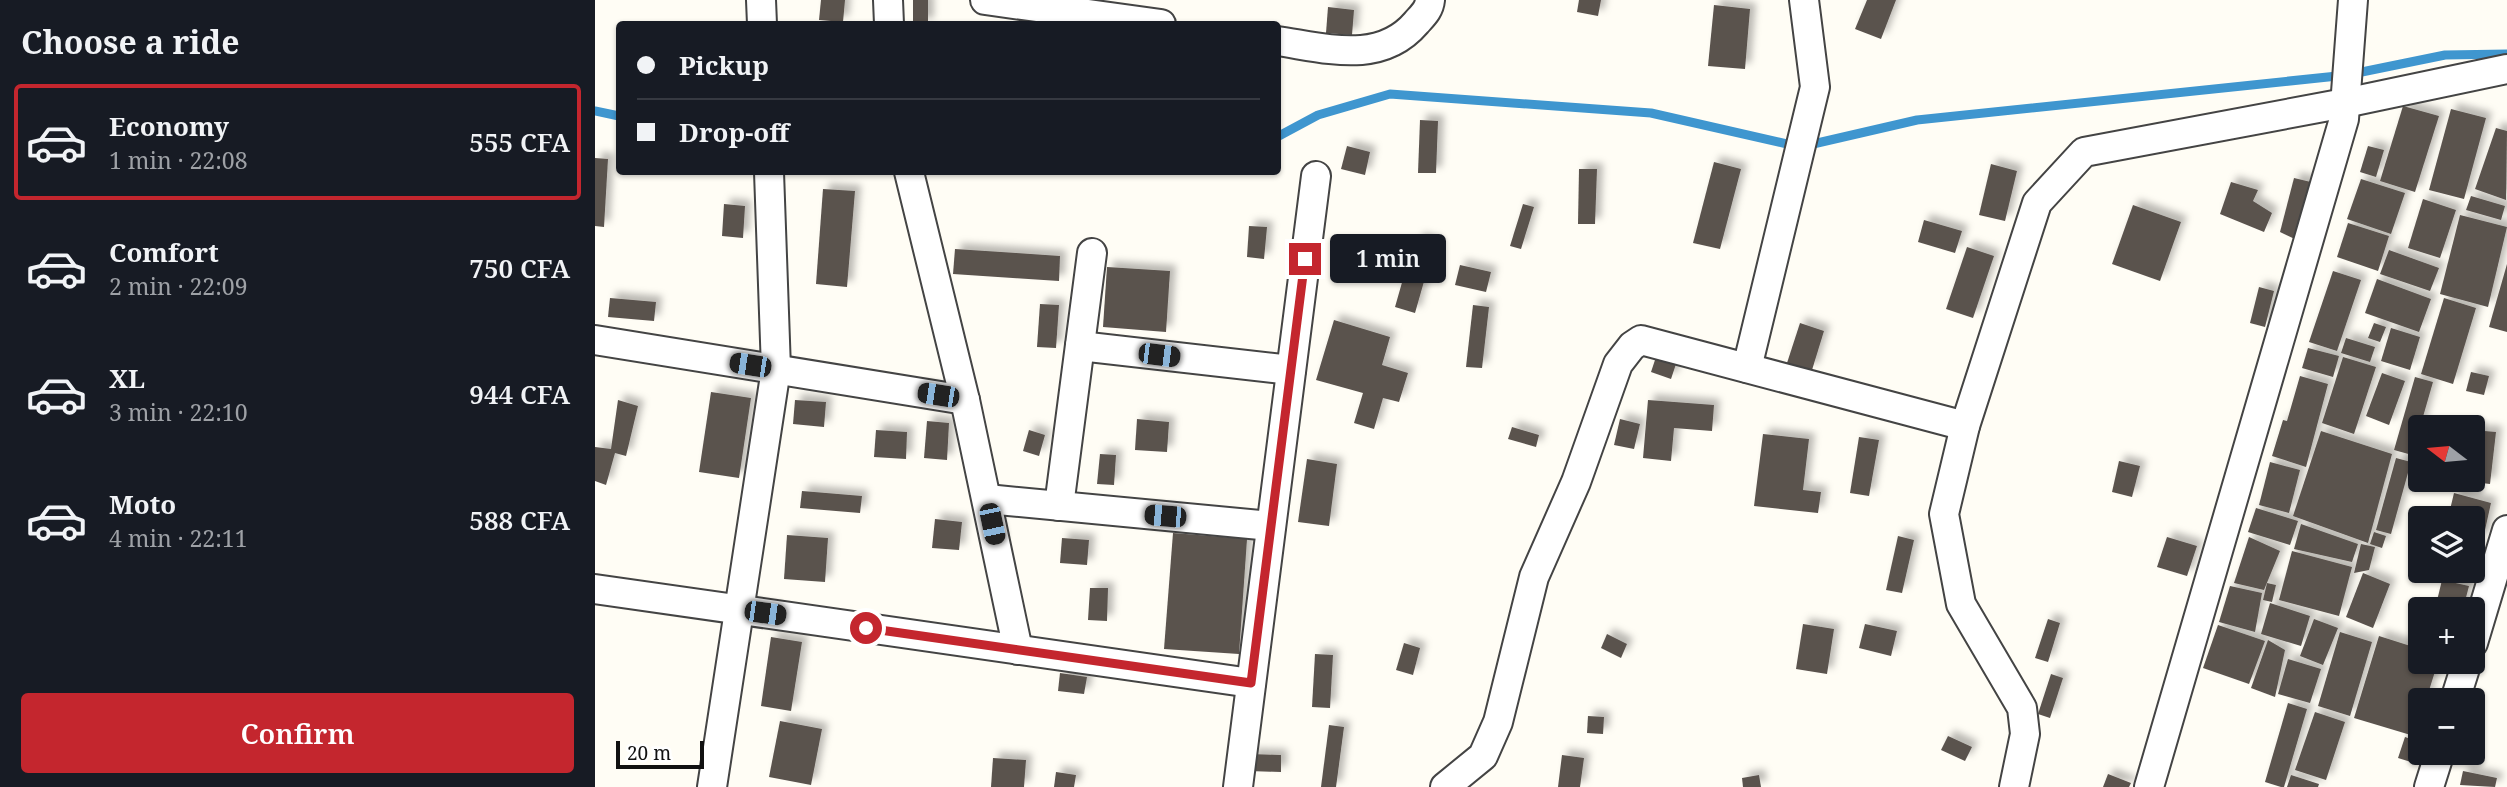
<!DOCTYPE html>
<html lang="en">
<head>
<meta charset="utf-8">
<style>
	body { margin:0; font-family:"Noto Serif",serif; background:#20242c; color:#f1f3f6; height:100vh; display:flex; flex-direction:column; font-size:26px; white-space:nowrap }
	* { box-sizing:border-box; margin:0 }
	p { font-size:23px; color:#9ea1a6 }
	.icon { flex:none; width:38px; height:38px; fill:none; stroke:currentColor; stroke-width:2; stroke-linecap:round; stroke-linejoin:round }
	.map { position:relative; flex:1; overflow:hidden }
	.side { display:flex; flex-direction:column; background:#171b24; width:595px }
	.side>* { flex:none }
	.banner { position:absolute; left:21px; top:21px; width:665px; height:154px; border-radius:7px; box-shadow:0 2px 5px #0004; display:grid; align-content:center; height:154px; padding:0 21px; background:#171b24 }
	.needle { width:46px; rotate:286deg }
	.tools { position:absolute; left:1813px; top:415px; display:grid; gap:14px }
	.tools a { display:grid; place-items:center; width:77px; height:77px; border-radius:7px; background:#171b24; box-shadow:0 2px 5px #0004; font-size:35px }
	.scale { position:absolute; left:21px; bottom:18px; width:88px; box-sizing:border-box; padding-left:7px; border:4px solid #111; border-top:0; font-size:19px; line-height:24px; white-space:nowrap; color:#111; -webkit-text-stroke:5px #fff; paint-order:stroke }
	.end { position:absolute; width:32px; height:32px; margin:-16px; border:9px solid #c4262e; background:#fff; box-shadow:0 0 0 4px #fff }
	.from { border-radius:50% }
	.bubble { position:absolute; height:49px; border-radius:7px; background:#171b24; box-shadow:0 2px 5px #0004; font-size:23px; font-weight:600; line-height:49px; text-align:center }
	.car { position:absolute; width:21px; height:42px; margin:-21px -10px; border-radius:9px; box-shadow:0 0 5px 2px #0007; background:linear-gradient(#222 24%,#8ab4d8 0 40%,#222 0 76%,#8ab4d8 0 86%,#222 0) }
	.banner b { display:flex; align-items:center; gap:24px; height:66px; font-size:26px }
	.banner b+b { border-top:2px solid #363941 }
	.banner i { width:18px; height:18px; background:#f1f3f6 }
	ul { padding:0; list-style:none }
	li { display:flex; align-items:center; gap:21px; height:116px; margin:0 14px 10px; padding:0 7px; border:4px solid transparent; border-radius:7px }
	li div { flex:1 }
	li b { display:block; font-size:26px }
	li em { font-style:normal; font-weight:600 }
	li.active { border-color:#c4262e }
	li>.icon { width:63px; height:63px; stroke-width:1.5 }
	h2 { padding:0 21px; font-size:32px; line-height:84px }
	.button { display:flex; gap:14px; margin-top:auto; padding:14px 21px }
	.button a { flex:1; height:80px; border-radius:7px; background:#c4262e; color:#fff; font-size:28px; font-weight:600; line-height:80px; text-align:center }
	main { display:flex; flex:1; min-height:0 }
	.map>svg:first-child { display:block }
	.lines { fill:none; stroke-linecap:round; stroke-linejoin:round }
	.stream { stroke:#3f96cf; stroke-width:9 }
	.building { fill:#5a524d; filter:url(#shadow) }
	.minor-casing { stroke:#444; stroke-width:32 }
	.minor { stroke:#fff; stroke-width:28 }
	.route { stroke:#c4262e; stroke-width:9 }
</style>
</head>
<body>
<main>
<section class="side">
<h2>Choose a ride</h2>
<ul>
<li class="active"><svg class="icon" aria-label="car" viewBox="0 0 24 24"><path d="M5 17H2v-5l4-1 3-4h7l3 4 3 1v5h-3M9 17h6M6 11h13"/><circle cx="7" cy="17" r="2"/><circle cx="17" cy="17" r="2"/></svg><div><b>Economy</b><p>1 min · 22:08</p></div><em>555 CFA</em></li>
<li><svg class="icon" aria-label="car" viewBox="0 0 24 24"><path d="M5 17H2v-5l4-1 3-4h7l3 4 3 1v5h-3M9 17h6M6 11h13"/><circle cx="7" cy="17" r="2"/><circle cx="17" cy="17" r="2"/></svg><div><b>Comfort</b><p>2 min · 22:09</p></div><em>750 CFA</em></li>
<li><svg class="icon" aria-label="car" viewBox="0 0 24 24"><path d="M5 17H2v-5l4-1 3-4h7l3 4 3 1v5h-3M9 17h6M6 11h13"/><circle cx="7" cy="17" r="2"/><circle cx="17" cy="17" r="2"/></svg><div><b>XL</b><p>3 min · 22:10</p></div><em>944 CFA</em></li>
<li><svg class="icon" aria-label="car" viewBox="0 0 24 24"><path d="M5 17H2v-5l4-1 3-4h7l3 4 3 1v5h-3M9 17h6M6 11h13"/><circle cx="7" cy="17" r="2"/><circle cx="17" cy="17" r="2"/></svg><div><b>Moto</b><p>4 min · 22:11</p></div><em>588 CFA</em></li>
</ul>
<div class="button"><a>Confirm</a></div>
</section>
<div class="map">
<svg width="1912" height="787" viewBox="0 0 1912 787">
	<defs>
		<filter id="shadow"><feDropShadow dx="6" dy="-6" stdDeviation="3.5" flood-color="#0004"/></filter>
	</defs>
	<rect width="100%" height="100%" fill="#fffdf5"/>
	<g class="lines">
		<g class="stream">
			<path d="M0,111L24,116"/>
			<path d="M682,137L723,115L795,94L1056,113L1205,147L1322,120L1752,75L1850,55L1912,54"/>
		</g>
	</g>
	<g class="building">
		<path d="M226,0H250L248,22L224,20Z"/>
		<rect x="318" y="0" width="15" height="24"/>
		<path d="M984,0H1006L1003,16L982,12Z"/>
		<path d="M1272,0H1301L1286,39L1260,29Z"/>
		<path d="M1119,5L1155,9L1150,69L1113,66Z"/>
		<path d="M733,7L759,10L757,35L731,33Z"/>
		<path d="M1808,106L1844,116L1820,192L1785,181Z"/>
		<path d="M1856,109L1891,118L1869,199L1834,190Z"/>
		<path d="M825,120L843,121L841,173H823Z"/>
		<path d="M1901,128L1912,131L1911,200L1880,189Z"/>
		<path d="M752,146L775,152L770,175L746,169Z"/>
		<path d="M1773,146L1789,150L1781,177L1765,172Z"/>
		<path d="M0,158L13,159L9,227L0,226Z"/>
		<path d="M1119,162L1146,169L1125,249L1098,243Z"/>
		<path d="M1396,164L1422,171L1410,221L1384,215Z"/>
		<path d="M984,169H1002L1000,224H983Z"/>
		<path d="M1699,178L1720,183L1706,242L1685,232Z"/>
		<path d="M1766,179L1810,193L1796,234L1752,219Z"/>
		<path d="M1636,182L1663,190L1658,201L1677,213L1669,232L1625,214Z"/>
		<path d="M228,189L260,191L252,287L221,284Z"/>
		<path d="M1876,196L1910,206L1906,220L1871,210Z"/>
		<path d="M1828,199L1861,210L1845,258L1813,248Z"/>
		<path d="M129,204L150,206L148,238L127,236Z"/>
		<path d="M928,204L939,207L926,249L915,246Z"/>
		<path d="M1538,205L1586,222L1565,281L1517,264Z"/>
		<path d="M1865,215L1912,227L1893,307L1845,294Z"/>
		<path d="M1329,220L1367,231L1360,253L1323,242Z"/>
		<path d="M1753,223L1794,236L1783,271L1742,257Z"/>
		<path d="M654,226L672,227L669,259L652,257Z"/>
		<path d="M823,238L840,243L820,313L800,307L808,279L772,269L778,250L817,261Z"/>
		<path d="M1372,247L1399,256L1378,318L1351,309Z"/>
		<path d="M360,249L465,256L464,281L358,274Z"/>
		<path d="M1794,250L1844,268L1835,291L1785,274Z"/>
		<path d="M1912,264V332L1894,327Z"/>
		<path d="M865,265L896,272L891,292L860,285Z"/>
		<path d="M512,267L575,271L571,332L508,327Z"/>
		<path d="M1738,271L1766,280L1742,351L1714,342Z"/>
		<path d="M1782,279L1836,299L1824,332L1770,313Z"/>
		<path d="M1664,287L1679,291L1670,327L1655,323Z"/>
		<path d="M15,298L61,302L59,321L13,317Z"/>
		<path d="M1849,298L1881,308L1858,384L1826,374Z"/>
		<path d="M445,304L464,305L461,348L442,347Z"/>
		<path d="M878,305L894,307L887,368L871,367Z"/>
		<path d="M739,320L795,337L787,365L813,373L804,402L788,398L779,429L759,423L768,393L721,380Z"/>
		<path d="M1205,323L1229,331L1217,370L1192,363Z"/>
		<path d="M1779,323L1791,327L1785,342L1773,338Z"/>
		<path d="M1796,328L1825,337L1815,370L1786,361Z"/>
		<path d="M1751,338L1780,347L1775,362L1746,353Z"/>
		<path d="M1064,348L1084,355L1076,379L1056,372Z"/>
		<path d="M1713,348L1744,356L1738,377L1707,368Z"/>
		<path d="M1748,357L1781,367L1759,434L1727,423Z"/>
		<path d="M1876,372L1894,376L1889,395L1871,391Z"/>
		<path d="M1787,373L1810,381L1794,425L1771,416Z"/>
		<path d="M1705,376L1733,384L1711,467L1677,456L1688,420L1692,421Z"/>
		<path d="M1820,377L1838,382L1817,455L1799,450Z"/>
		<path d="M116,392L156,398L144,478L104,472Z"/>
		<path d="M23,400L43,406L31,456L20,453L11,485L0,481V447L16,449Z"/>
		<path d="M200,400L231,402L229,427L198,424Z"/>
		<path d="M1053,400L1119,405L1117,431L1079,428L1076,461L1048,458Z"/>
		<path d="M542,419L574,422L572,452L540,450Z"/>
		<path d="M1025,419L1045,424L1039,449L1019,445Z"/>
		<path d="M332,421L354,423L352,460L329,458Z"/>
		<path d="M917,427L944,435L941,447L913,439Z"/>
		<path d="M281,430L312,432L311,459L279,457Z"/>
		<path d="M434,430L450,435L444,456L428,451Z"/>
		<path d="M1878,430L1901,432L1895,484L1878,482Z"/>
		<path d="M1726,431L1797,454L1773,543L1698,516Z"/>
		<path d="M1168,434L1214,439L1208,490L1226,492L1223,513L1159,506Z"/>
		<path d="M1264,437L1284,440L1274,496L1255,493Z"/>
		<path d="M505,454L521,455L519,485L502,484Z"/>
		<path d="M1801,458L1816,462L1796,534L1781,530Z"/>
		<path d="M712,459L742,464L734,526L703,522Z"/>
		<path d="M1524,461L1545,466L1537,497L1517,492Z"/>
		<path d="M1675,462L1705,470L1694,513L1664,505Z"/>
		<path d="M207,491L267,496L265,513L205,508Z"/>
		<path d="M1859,493L1896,503L1888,539L1878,537V518H1853Z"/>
		<path d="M1661,508L1703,521L1695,545L1653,532Z"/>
		<path d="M340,519L367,522L364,550L337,548Z"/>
		<path d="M1706,524L1763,544L1757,562L1699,549Z"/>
		<path d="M1779,532L1791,536L1787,548L1775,544Z"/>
		<path d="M578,533L652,539L644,654L569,649Z"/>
		<path d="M192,535L233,538L230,582L189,579Z"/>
		<path d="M1303,536L1319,540L1307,593L1291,590Z"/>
		<path d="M1572,537L1602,546L1592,576L1562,567Z"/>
		<path d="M1654,537L1685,551L1669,590L1639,583Z"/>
		<path d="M467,538L494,540L492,565L465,563Z"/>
		<path d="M1766,544L1780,547L1774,570L1759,573Z"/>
		<path d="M1697,551L1757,567L1744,616L1684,600Z"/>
		<path d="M1768,573L1795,584L1778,628L1751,617Z"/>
		<path d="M1847,580L1874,586L1868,609H1840Z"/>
		<path d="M1672,583L1681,585L1677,602L1668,600Z"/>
		<path d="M1635,586L1667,593L1660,632L1624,622Z"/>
		<path d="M495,588H513L512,621L493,620Z"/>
		<path d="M1675,603L1715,616L1706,646L1666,634Z"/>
		<path d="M1453,619L1465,623L1453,662L1440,658Z"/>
		<path d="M1719,619L1743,628L1728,665L1705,656Z"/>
		<path d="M1208,624L1239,629L1232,674L1201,669Z"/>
		<path d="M1270,624L1302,631L1296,656L1264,648Z"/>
		<path d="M1623,625L1670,641L1654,684L1608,668Z"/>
		<path d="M1745,632L1777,642L1755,716L1723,706Z"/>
		<path d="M1012,634L1032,644L1026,658L1006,648Z"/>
		<path d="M1784,636L1825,649V662H1843L1831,700H1825V717L1819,736L1759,718Z"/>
		<path d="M176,637L207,642L196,711L166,706Z"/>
		<path d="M1673,640L1690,650L1680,697L1656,688Z"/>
		<path d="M809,643L825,648L818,675L801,670Z"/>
		<path d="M720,654L738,655L735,708L717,707Z"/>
		<path d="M1693,659L1726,669L1715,703L1683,694Z"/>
		<path d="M465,673L492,677L489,694L463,691Z"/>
		<path d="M1456,674L1468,678L1455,718L1443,714Z"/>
		<path d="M1693,703L1712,709L1689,787H1686L1670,782Z"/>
		<path d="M1720,712L1750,722L1731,780L1700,770Z"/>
		<path d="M993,716L1009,717L1008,734L992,733Z"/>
		<path d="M185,721L227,729L216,785L174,777Z"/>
		<path d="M734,725L749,727L741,787H726Z"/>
		<path d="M1353,736L1377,747L1370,761L1346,750Z"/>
		<path d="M1810,737L1822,741L1816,762L1803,758Z"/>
		<path d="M655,754L686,755V772L654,771Z"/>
		<path d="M967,755L989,758L985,787H963Z"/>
		<path d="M398,758L431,760L429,787H396Z"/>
		<path d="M1868,771L1902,778L1900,787L1865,785Z"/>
		<path d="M461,772L481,775L479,787H459Z"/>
		<path d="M1513,774L1536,783L1534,787H1508Z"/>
		<path d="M1164,775L1166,787H1148L1147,778Z"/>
		<path d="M1696,775L1724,784L1723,787H1692Z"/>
	</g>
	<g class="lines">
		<defs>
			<g id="minor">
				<path d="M166,0L167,24"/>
				<path d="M293,0L294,24"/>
				<path d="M390,0L566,24"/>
				<path d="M682,41C731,48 785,65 821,23C828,15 834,10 835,0"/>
				<path d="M314,172L370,400L423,650"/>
				<path d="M0,340L370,400"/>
				<path d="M485,346L696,370"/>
				<path d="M1152,368L1220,87L1209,0"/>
				<path d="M392,499L676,526"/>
				<path d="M464,506L497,253"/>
				<path d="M0,589L656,683"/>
				<path d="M1878,643L1912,530"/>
				<path d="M1860,700L1872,662"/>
				<path d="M117,787L181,369L174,172"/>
				<path d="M643,787L721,176"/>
				<path d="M850,787L888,756L903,722L939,577L981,482L1023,364L1037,346L1046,340L1370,426"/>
				<path d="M1419,787L1430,734L1427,708L1366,604L1349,514L1370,426L1442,203L1489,152L1750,103L1912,69"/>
				<path d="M1554,787L1749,119L1758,0"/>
				<path d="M1834,787L1845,752"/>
			</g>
		</defs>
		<use href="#minor" class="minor-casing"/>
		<use href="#minor" class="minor"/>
	</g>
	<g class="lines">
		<path class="route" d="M271,628L656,683L710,259"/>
	</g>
</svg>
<div class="tools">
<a><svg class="needle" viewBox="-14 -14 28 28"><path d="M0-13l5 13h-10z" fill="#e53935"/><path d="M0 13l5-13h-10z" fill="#9ea1a6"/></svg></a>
<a><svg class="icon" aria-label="layers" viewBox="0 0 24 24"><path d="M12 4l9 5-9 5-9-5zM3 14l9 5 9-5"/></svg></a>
<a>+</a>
<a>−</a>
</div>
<div class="scale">20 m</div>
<i class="end from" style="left:271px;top:628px"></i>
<i class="end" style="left:710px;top:259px"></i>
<div class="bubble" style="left:735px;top:234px;width:116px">1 min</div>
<i class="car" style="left:564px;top:355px;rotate:97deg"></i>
<i class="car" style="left:155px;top:365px;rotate:279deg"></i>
<i class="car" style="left:343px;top:395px;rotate:279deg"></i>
<i class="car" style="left:570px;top:516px;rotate:275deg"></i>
<i class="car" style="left:397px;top:524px;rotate:168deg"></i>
<i class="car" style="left:170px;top:613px;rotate:98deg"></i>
<div class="banner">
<b><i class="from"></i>Pickup</b>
<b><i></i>Drop-off</b>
</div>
</div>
</main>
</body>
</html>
